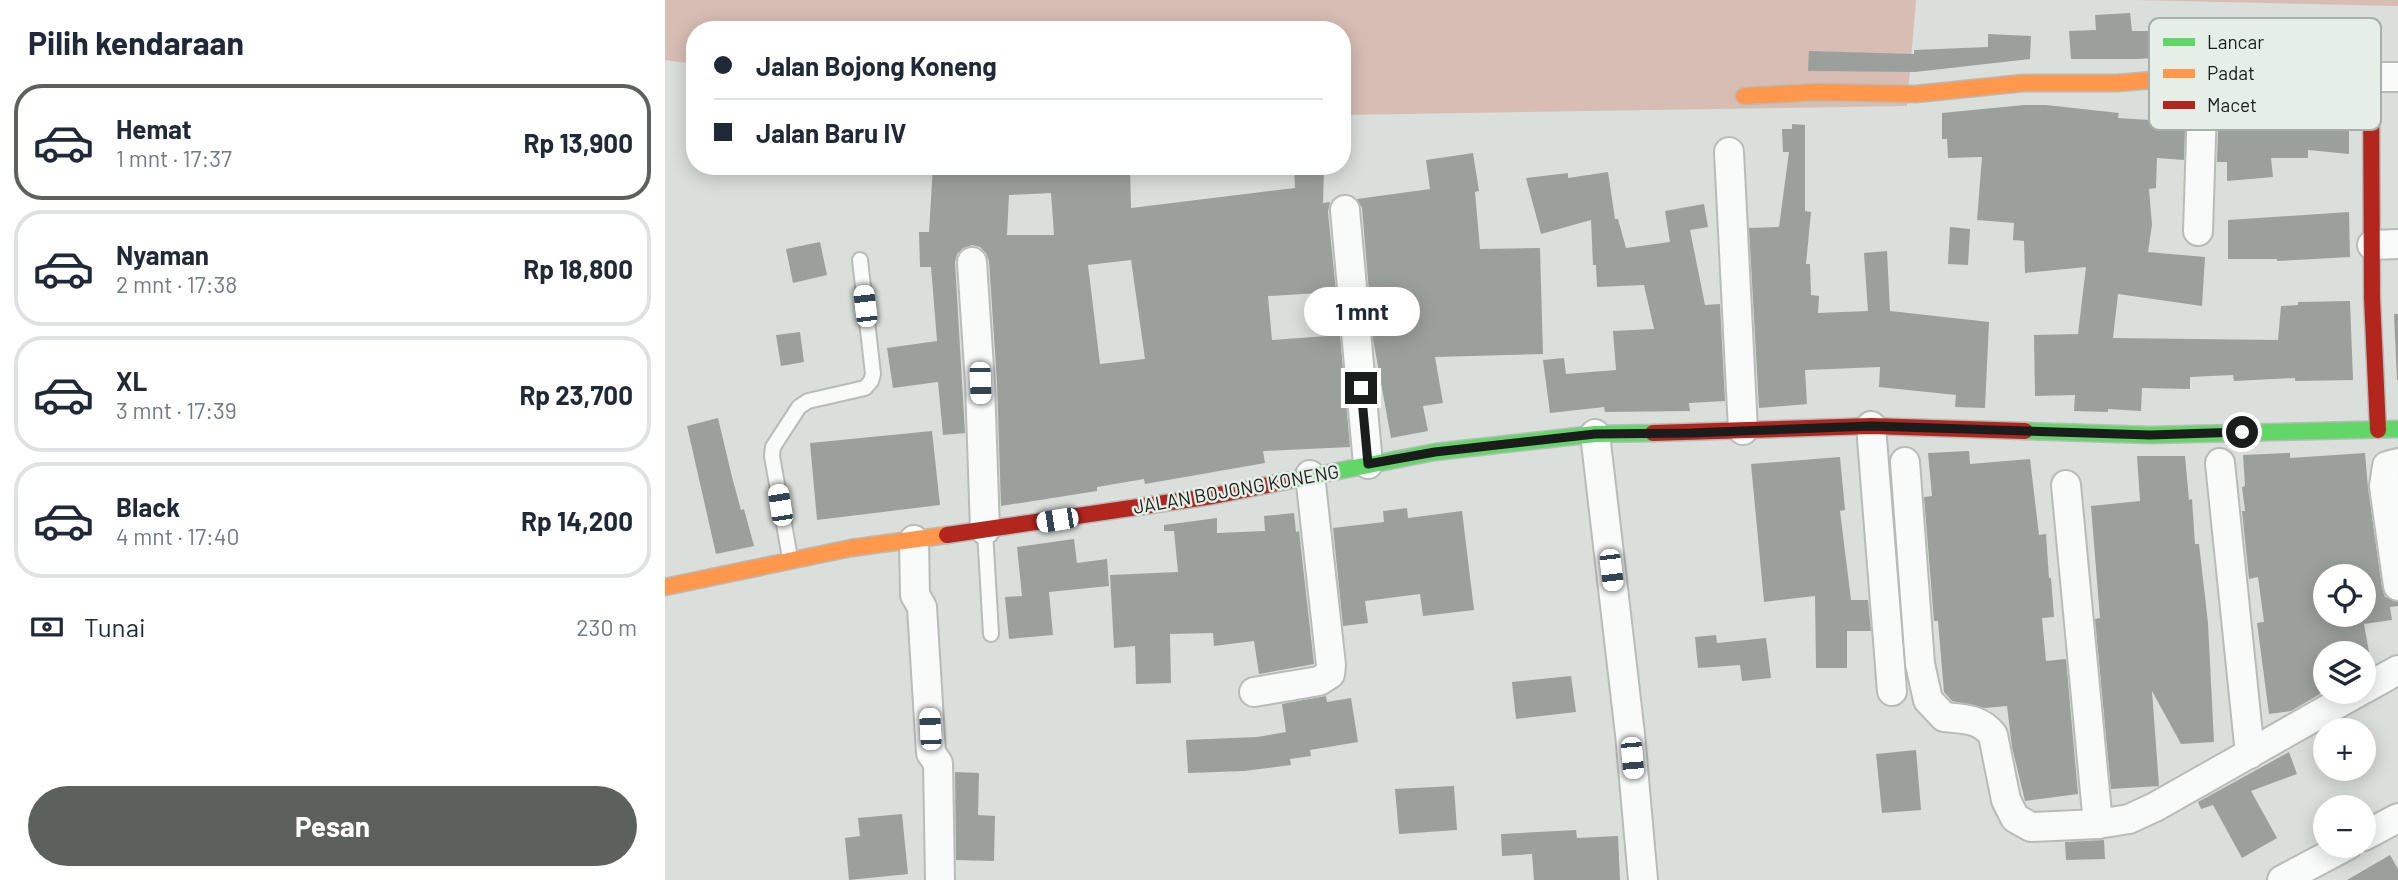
<!DOCTYPE html>
<html lang="id">
<head>
<meta charset="utf-8">
<style>
	body { margin:0; font-family:Barlow,sans-serif; background:#f2f2f3; color:#1f2937; height:100vh; display:flex; flex-direction:column; font-size:26px; white-space:nowrap }
	* { box-sizing:border-box; margin:0 }
	p { font-size:23px; color:#747a83 }
	.icon { flex:none; width:38px; height:38px; fill:none; stroke:currentColor; stroke-width:2; stroke-linecap:round; stroke-linejoin:round }
	.map { position:relative; flex:1; overflow:hidden }
	.side { display:flex; flex-direction:column; background:#fff; width:665px }
	.side>* { flex:none }
	.banner { position:absolute; left:21px; top:21px; width:665px; height:154px; border-radius:28px; box-shadow:0 4px 18px #0003; display:grid; align-content:center; height:154px; padding:0 28px; background:#fff }
	.controls { position:absolute; left:1648px; top:564px; display:grid; gap:14px }
	.controls a { display:grid; place-items:center; width:63px; height:63px; border-radius:50%; background:#fff; box-shadow:0 4px 18px #0003; font-size:35px }
	.end { position:absolute; width:32px; height:32px; margin:-16px; border:9px solid #1a1d1b; background:#fff; box-shadow:0 0 0 4px #fff }
	.from { border-radius:50% }
	.bubble { position:absolute; height:49px; border-radius:24px; background:#fff; box-shadow:0 4px 18px #0003; font-size:23px; font-weight:700; line-height:49px; text-align:center }
	.car { position:absolute; width:21px; height:42px; margin:-21px -10px; border-radius:9px; box-shadow:0 0 5px 2px #0007; background:linear-gradient(#fff 24%,#345 0 40%,#fff 0 76%,#345 0 86%,#fff 0) }
	.banner b { display:flex; align-items:center; gap:24px; height:66px; font-size:26px }
	.banner b+b { border-top:2px solid #e0e1e3 }
	.banner i { width:18px; height:18px; background:#1f2937 }
	ul { padding:0; list-style:none }
	li { display:flex; align-items:center; gap:21px; height:116px; margin:0 14px 10px; padding:0 14px; border:4px solid #e0e1e3; border-radius:28px }
	li div { flex:1 }
	li b { display:block; font-size:26px }
	li em { font-style:normal; font-weight:700 }
	li.on { border-color:#5d615e }
	li>.icon { width:63px; height:63px; stroke-width:1.5 }
	h2 { padding:0 28px; font-size:32px; line-height:84px }
	.pay { display:flex; align-items:center; gap:18px; height:77px; padding:0 28px; font-size:26px }
	.pay p { margin-inline-start:auto }
	.cta { display:flex; gap:14px; margin-top:auto; padding:14px 28px }
	.cta a { flex:1; height:80px; border-radius:42px; background:#5d615e; color:#fff; font-size:28px; font-weight:700; line-height:80px; text-align:center }
	main { display:flex; flex:1; min-height:0 }
	.map>svg:first-child { display:block }
	.forest { fill:#d7bdb4 }
	.building { fill:#9ca09d; fill-rule:evenodd }
	.lines { fill:none; stroke-linecap:round; stroke-linejoin:round }
	.lane-casing { stroke:#b8bcb9; stroke-width:18 }
	.street-casing { stroke:#b8bcb9; stroke-width:32 }
	.fast-casing { stroke:#b8bcb9; stroke-width:19 }
	.slow-casing { stroke:#b8bcb9; stroke-width:19 }
	.jam-casing { stroke:#b8bcb9; stroke-width:19 }
	.lane { stroke:#f9fafa; stroke-width:14 }
	.street { stroke:#f9fafa; stroke-width:28 }
	.fast { stroke:#63d668; stroke-width:16 }
	.slow { stroke:#ff974d; stroke-width:16 }
	.jam { stroke:#b3261e; stroke-width:16 }
	.route { stroke:#1a1d1b; stroke-width:9 }
	.labels { text-anchor:middle; stroke-width:5; stroke-linejoin:round; paint-order:stroke }
	.street-label { font-size:19px; fill:#1a1d1b; stroke:#e5eee7 }
	.key { fill:#e5eee7; stroke:#a8afaa; stroke-width:2 }
	.key-label { font-size:19px; fill:#1a1d1b }
</style>
</head>
<body>
<main>
<section class="side">
<h2>Pilih kendaraan</h2>
<ul>
<li class="on"><svg class="icon" aria-label="car" viewBox="0 0 24 24"><path d="M5 17H2v-5l4-1 3-4h7l3 4 3 1v5h-3M9 17h6M6 11h13"/><circle cx="7" cy="17" r="2"/><circle cx="17" cy="17" r="2"/></svg><div><b>Hemat</b><p>1 mnt · 17:37</p></div><em>Rp 13,900</em></li>
<li><svg class="icon" aria-label="car" viewBox="0 0 24 24"><path d="M5 17H2v-5l4-1 3-4h7l3 4 3 1v5h-3M9 17h6M6 11h13"/><circle cx="7" cy="17" r="2"/><circle cx="17" cy="17" r="2"/></svg><div><b>Nyaman</b><p>2 mnt · 17:38</p></div><em>Rp 18,800</em></li>
<li><svg class="icon" aria-label="car" viewBox="0 0 24 24"><path d="M5 17H2v-5l4-1 3-4h7l3 4 3 1v5h-3M9 17h6M6 11h13"/><circle cx="7" cy="17" r="2"/><circle cx="17" cy="17" r="2"/></svg><div><b>XL</b><p>3 mnt · 17:39</p></div><em>Rp 23,700</em></li>
<li><svg class="icon" aria-label="car" viewBox="0 0 24 24"><path d="M5 17H2v-5l4-1 3-4h7l3 4 3 1v5h-3M9 17h6M6 11h13"/><circle cx="7" cy="17" r="2"/><circle cx="17" cy="17" r="2"/></svg><div><b>Black</b><p>4 mnt · 17:40</p></div><em>Rp 14,200</em></li>
</ul>
<div class="pay"><svg class="icon" aria-label="cash" viewBox="0 0 24 24"><path d="M3 7h18v10H3z"/><circle cx="12" cy="12" r="2"/></svg>Tunai<p>230 m</p></div>
<div class="cta"><a>Pesan</a></div>
</section>
<div class="map">
<svg width="1733" height="880" viewBox="0 0 1733 880">
	<rect width="100%" height="100%" fill="#dadfdb"/>
	<g class="forest">
		<path d="M0,0H1251L1242,106L677,115V30H30V64L0,60Z"/>
		<path d="M1469,0H1733V6Z"/>
	</g>
	<g class="building">
		<path d="M1465,13L1467,31H1514V56L1473,59H1406L1404,31L1431,30L1430,15Z"/>
		<path d="M1323,34L1366,36L1365,59L1250,72L1143,71L1144,51L1249,54V50L1323,47Z"/>
		<path d="M1554,99L1584,100V109L1647,113V110L1684,114V154L1643,150V158H1606L1608,177L1562,181V162H1552Z"/>
		<path d="M1503,102H1521L1519,160L1492,158L1491,188L1484,189L1487,225L1483,252L1540,257L1537,306L1453,294L1448,338L1613,340L1616,306L1633,305V302L1685,301L1688,380L1630,381V378L1569,381L1568,375L1525,377V389L1477,388L1476,411L1443,409V412L1409,411L1410,395L1370,396L1369,335L1413,334L1421,267L1360,273L1359,241L1348,240L1349,223L1312,220L1317,157L1283,158L1282,139H1277V113L1359,105H1381L1454,113L1453,118L1501,121Z"/>
		<path d="M1127,124L1140,125V211L1146,212L1141,264H1145L1146,295L1154,296L1153,313L1203,311L1199,253L1222,251L1225,311L1324,322L1320,408L1290,407L1291,395L1214,387L1215,367L1140,370L1142,404L1094,408L1084,228L1114,227L1124,152H1118L1117,129H1127Z"/>
		<path d="M808,153L814,191L810,192L815,249L875,248L878,354L770,357L778,403L758,406L763,431L726,438L708,339L697,208L692,199L765,189L761,160Z"/>
		<path d="M268,166H465L466,208L630,188L629,166H659L658,203L665,202L663,212L671,292L603,296L607,340L675,335L685,447L598,451L600,463L480,484L479,479L432,487V491L336,506L332,382L324,261L321,253L315,247L307,245L298,248L292,254L290,262L300,433L278,435L273,382L228,388L222,348L272,341L266,267H255L254,232H264ZM386,193L389,235H342L344,195ZM466,260L480,359L435,364L423,265Z"/>
		<path d="M943,172L950,219H953L961,248L1005,242L1000,211L1039,204L1043,227L1025,230L1040,305L1055,304L1060,401L1024,403L1025,411L940,412L939,407L885,413L878,360L899,358L901,374L951,370L948,331L989,329L979,285L932,287L931,265H928L926,220L876,234L861,178L903,173V178Z"/>
		<path d="M1684,212L1685,257L1612,261V259H1563V220Z"/>
		<path d="M1285,227L1305,229L1303,265L1283,264Z"/>
		<path d="M155,242L162,275L128,283L121,249Z"/>
		<path d="M1729,314H1733V380H1732Z"/>
		<path d="M135,332L139,362L116,366L111,335Z"/>
		<path d="M53,418L67,477L76,510L79,509L89,546L51,554L22,426Z"/>
		<path d="M267,431L275,505L152,520L145,443Z"/>
		<path d="M1304,451L1305,464L1365,459L1374,535L1381,534L1384,578H1386L1389,617L1377,618L1381,661L1401,659L1413,794L1360,801L1347,747L1342,706L1320,708L1287,701L1279,692L1273,621H1269L1259,497L1267,496L1263,453Z"/>
		<path d="M1625,453V458L1700,453L1703,488L1717,588L1720,597L1733,602V606L1725,607L1727,620L1699,624L1704,652L1661,653V659L1651,660L1655,694L1626,711L1604,714L1592,623L1599,622L1593,577L1584,579L1577,511H1580L1577,487L1580,486L1578,455ZM1661,576H1699V614H1661Z"/>
		<path d="M1472,456H1520L1524,500L1527,499L1530,544H1534L1543,623L1549,742L1516,744L1487,691L1494,786L1446,789L1430,619L1435,618L1426,506L1475,501Z"/>
		<path d="M1175,457L1180,510L1175,511L1186,600H1203L1206,631H1182V668H1151L1150,596L1099,602L1086,464Z"/>
		<path d="M742,508L743,518L797,511L809,610L758,616L755,594L700,601L703,623L678,626L668,528L719,522L718,511Z"/>
		<path d="M629,513L631,532L634,531L649,664L594,674L589,641L549,646L548,633L505,634L506,683L471,684L470,646L449,648L445,575L513,572L509,531H499V525L552,518V533L600,531L599,516Z"/>
		<path d="M409,539L412,563L442,559L444,586L384,592L388,635L344,639L340,597L357,596L352,547Z"/>
		<path d="M1051,635L1052,643L1101,638L1106,678L1077,681L1075,665L1033,668L1030,637Z"/>
		<path d="M906,676L911,712L851,719L847,682Z"/>
		<path d="M661,696L662,702L686,698L693,742L645,750L646,756L625,759L626,765L579,771L523,773L521,740L592,737L621,732L617,704Z"/>
		<path d="M1251,750L1256,810L1217,813L1211,754Z"/>
		<path d="M1624,752L1632,774L1586,791L1612,838L1577,858L1548,805L1536,809L1533,802Z"/>
		<path d="M290,772L314,773L313,815L330,816L329,861L291,860Z"/>
		<path d="M789,786L792,830L734,834L730,789Z"/>
		<path d="M237,814L243,874L184,880L180,838L195,836L193,818Z"/>
		<path d="M911,830L912,838L953,836L955,880H869L867,854L837,856L836,834Z"/>
		<path d="M1439,840L1440,859L1401,860L1400,842Z"/>
		<path d="M1725,855L1733,869V880H1682Z"/>
	</g>
	<g class="lines">
		<defs>
			<g id="lane">
				<path d="M320,531L326,634"/>
				<path d="M125,558L107,456L108,447L134,407L143,401L200,388L206,381L208,374L195,260"/>
			</g>
			<g id="street">
				<path d="M1706,77H1733"/>
				<path d="M1064,152L1078,430"/>
				<path d="M680,210L703,464"/>
				<path d="M1533,231L1538,76"/>
				<path d="M1707,245L1733,244"/>
				<path d="M307,262L315,383L320,530"/>
				<path d="M1206,426L1227,691"/>
				<path d="M930,434L965,734L978,880"/>
				<path d="M1240,462L1255,664L1263,700L1279,717C1298,719 1315,718 1328,735L1341,800L1350,818L1366,827L1433,824L1464,819L1490,807L1695,691"/>
				<path d="M1555,463L1585,754"/>
				<path d="M1733,463L1722,466L1719,486L1733,586"/>
				<path d="M1401,485L1433,824"/>
				<path d="M249,540L250,595L257,607L266,753L273,763L275,880"/>
				<path d="M1699,689L1733,670"/>
				<path d="M589,692L654,681L665,674L666,665L645,475"/>
				<path d="M1699,836L1733,818"/>
				<path d="M1617,880L1683,845"/>
			</g>
			<g id="fast">
				<path d="M1360,431L1485,435L1733,429"/>
				<path d="M622,481L770,452L930,434L988,433"/>
			</g>
			<g id="slow">
				<path d="M1079,96L1152,92L1251,94L1358,83H1452L1523,77"/>
				<path d="M0,587L186,548L282,535"/>
			</g>
			<g id="jam">
				<path d="M1523,77H1706L1707,298L1713,430"/>
				<path d="M988,433L1206,426L1360,431"/>
				<path d="M282,535L548,496L622,481"/>
			</g>
		</defs>
		<use href="#lane" class="lane-casing"/>
		<use href="#street" class="street-casing"/>
		<use href="#fast" class="fast-casing"/>
		<use href="#slow" class="slow-casing"/>
		<use href="#jam" class="jam-casing"/>
		<use href="#lane" class="lane"/>
		<use href="#street" class="street"/>
		<use href="#fast" class="fast"/>
		<use href="#slow" class="slow"/>
		<use href="#jam" class="jam"/>
	</g>
	<g class="lines">
		<path class="route" d="M696,388L703,464L770,452L930,434L1026,433L1206,426L1485,435L1577,432"/>
	</g>
	<g class="labels">
		<g class="street-label">
			<text transform="translate(571 489) rotate(-10)" y="7">JALAN BOJONG KONENG</text>
		</g>
	</g>
	<rect x="1484" y="18" width="232" height="112" rx="10" class="key"/>
	<rect x="1498" y="38" width="32" height="8" fill="#63d668"/>
	<rect x="1498" y="69" width="32" height="9" fill="#ff974d"/>
	<rect x="1498" y="101" width="32" height="8" fill="#b3261e"/>
	<g class="key-label">
		<text x="1542" y="49">Lancar</text>
		<text x="1542" y="80">Padat</text>
		<text x="1542" y="112">Macet</text>
	</g>
</svg>
<div class="controls">
<a><svg class="icon" aria-label="locate" viewBox="0 0 24 24"><circle cx="12" cy="12" r="6"/><path d="M12 2v4M12 18v4M2 12h4M18 12h4"/></svg></a>
<a><svg class="icon" aria-label="layers" viewBox="0 0 24 24"><path d="M12 4l9 5-9 5-9-5zM3 14l9 5 9-5"/></svg></a>
<a>+</a>
<a>−</a>
</div>
<i class="end from" style="left:1577px;top:432px"></i>
<i class="end" style="left:696px;top:388px"></i>
<div class="bubble" style="left:639px;top:287px;width:116px">1 mnt</div>
<i class="car" style="left:200px;top:306px;rotate:353deg"></i>
<i class="car" style="left:315px;top:383px;rotate:178deg"></i>
<i class="car" style="left:115px;top:505px;rotate:351deg"></i>
<i class="car" style="left:392px;top:520px;rotate:261deg"></i>
<i class="car" style="left:946px;top:570px;rotate:173deg"></i>
<i class="car" style="left:265px;top:729px;rotate:357deg"></i>
<i class="car" style="left:967px;top:758px;rotate:175deg"></i>
<div class="banner">
<b><i class="from"></i>Jalan Bojong Koneng</b>
<b><i></i>Jalan Baru IV</b>
</div>
</div>
</main>
</body>
</html>
